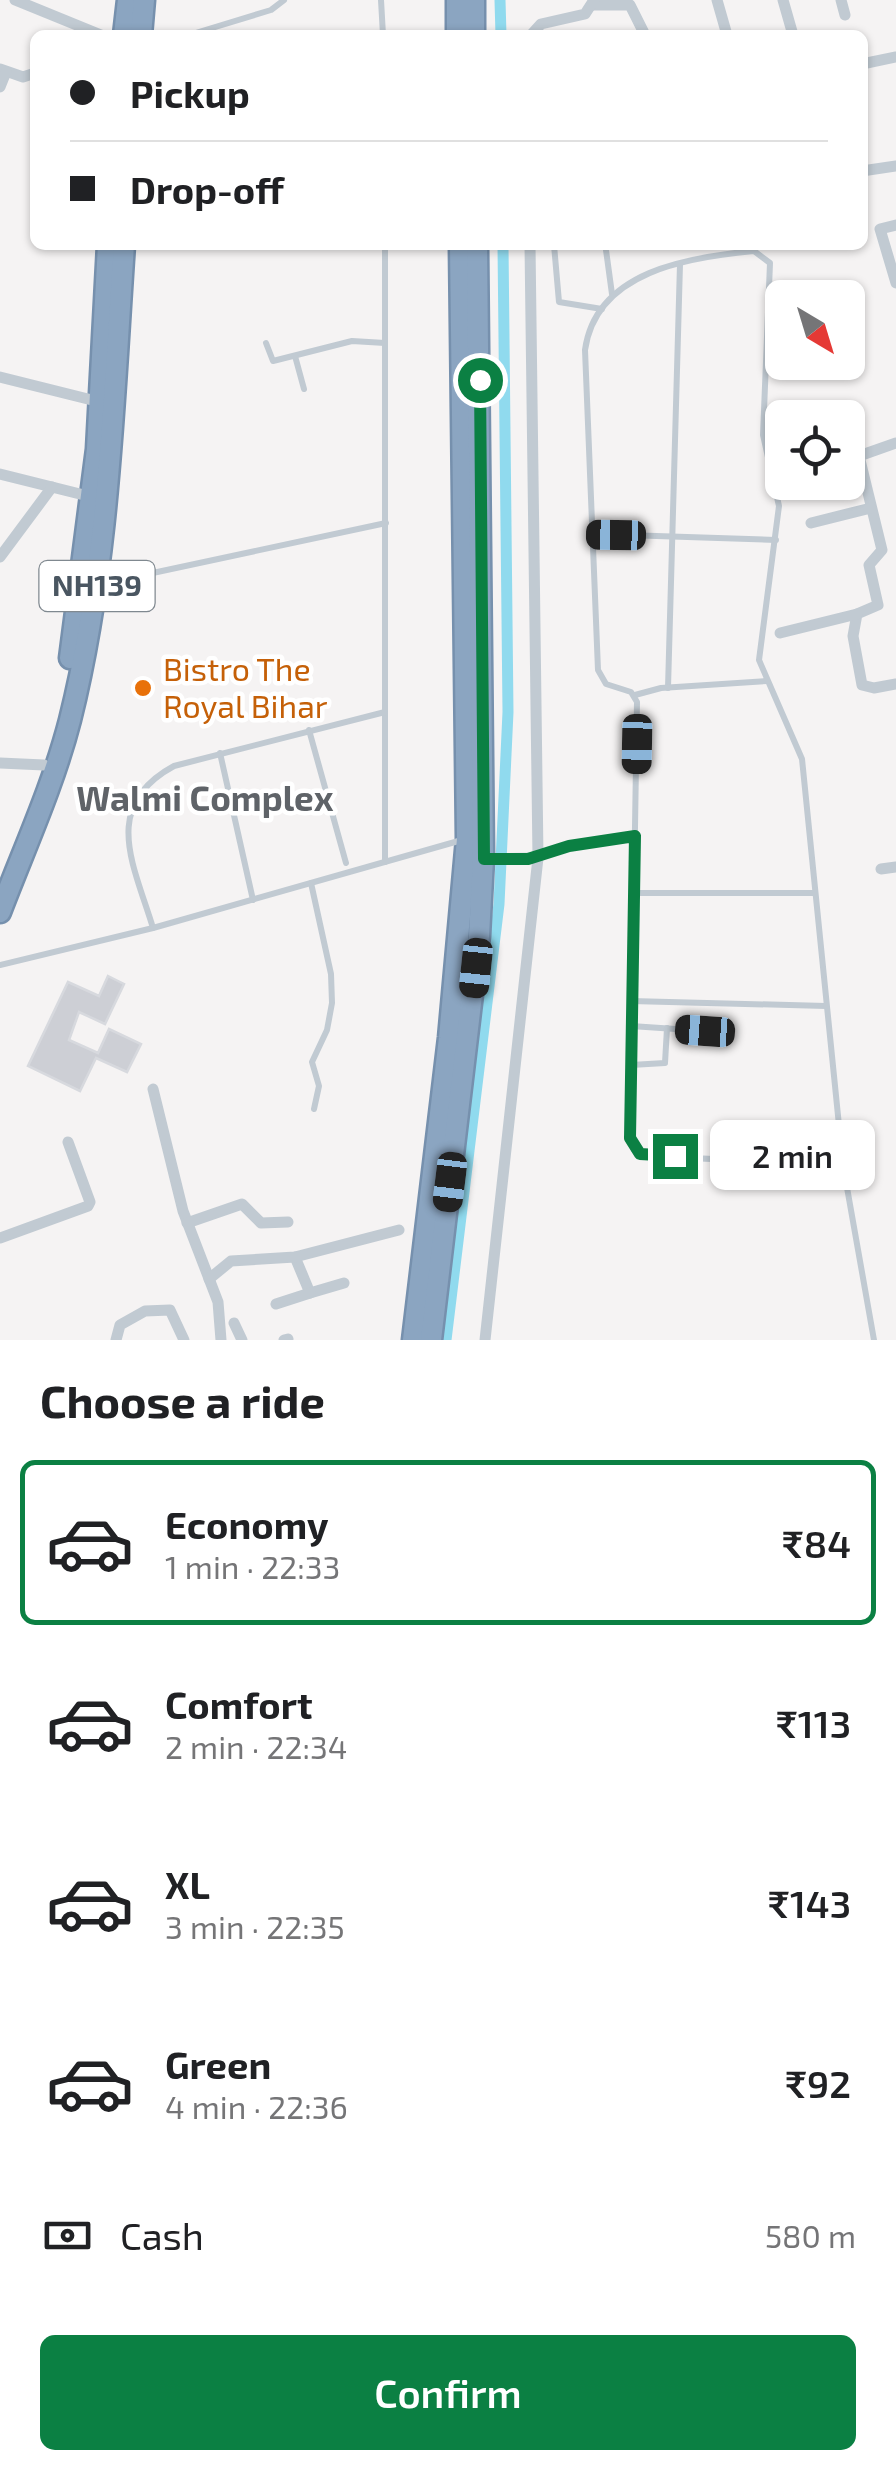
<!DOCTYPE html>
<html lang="en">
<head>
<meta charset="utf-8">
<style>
	body { margin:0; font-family:"Exo 2",sans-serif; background:#f6f6f6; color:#202124; height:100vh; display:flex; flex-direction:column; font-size:38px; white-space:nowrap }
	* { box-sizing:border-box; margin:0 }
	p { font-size:32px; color:#757577 }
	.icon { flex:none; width:55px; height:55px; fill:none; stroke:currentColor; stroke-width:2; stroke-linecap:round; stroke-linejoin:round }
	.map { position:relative; height:1340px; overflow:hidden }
	.drawer { display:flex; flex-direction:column; background:#fff; flex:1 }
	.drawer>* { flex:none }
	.top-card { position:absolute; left:30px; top:30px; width:838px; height:220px; border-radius:15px; box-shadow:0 2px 8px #0004; display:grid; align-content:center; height:220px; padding:0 40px; background:#fff }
	.needle { width:65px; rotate:142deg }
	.fabs { position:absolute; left:765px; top:280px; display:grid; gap:20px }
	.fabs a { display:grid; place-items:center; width:100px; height:100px; border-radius:15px; background:#fff; box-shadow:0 2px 8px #0004; font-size:50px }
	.end { position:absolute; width:45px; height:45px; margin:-22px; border:12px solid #0b8043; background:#fff; box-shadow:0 0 0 5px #fff }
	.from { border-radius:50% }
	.bubble { position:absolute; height:70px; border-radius:15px; background:#fff; box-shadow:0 2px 8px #0004; font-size:32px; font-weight:600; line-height:70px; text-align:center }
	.car { position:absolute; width:30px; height:60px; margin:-30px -15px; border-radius:12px; box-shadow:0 0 8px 2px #0007; background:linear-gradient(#222 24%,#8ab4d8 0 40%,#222 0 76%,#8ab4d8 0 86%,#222 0) }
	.top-card b { display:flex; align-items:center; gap:35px; height:95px; font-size:38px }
	.top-card b+b { border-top:2px solid #e0e0e0 }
	.top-card i { width:25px; height:25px; background:#202124 }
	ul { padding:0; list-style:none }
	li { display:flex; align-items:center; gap:30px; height:165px; margin:0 20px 15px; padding:0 20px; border:5px solid transparent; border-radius:15px }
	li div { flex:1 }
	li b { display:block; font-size:38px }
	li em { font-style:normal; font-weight:600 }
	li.active { border-color:#0b8043 }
	li>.icon { width:90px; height:90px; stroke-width:1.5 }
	h2 { padding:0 40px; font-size:45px; line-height:120px }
	.pay { display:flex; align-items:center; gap:25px; height:110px; padding:0 40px; font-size:38px }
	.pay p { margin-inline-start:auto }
	.button { display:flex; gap:20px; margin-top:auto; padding:20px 40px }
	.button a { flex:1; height:115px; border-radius:15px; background:#0b8043; color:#fff; font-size:40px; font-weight:600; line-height:115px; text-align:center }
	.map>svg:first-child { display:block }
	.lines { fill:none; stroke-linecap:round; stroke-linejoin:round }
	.canal { stroke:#90daee; stroke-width:11 }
	.building { fill:#cdcfd5; stroke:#d7d9de; stroke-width:2.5 }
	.highway-casing { stroke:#7690ad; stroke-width:25 }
	.lane { stroke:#c1cad2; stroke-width:6 }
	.street { stroke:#c1cad2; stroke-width:11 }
	.highway { stroke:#8ba5c1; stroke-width:20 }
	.route { stroke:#0b8043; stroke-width:12 }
	.food-dot { fill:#e8710a; stroke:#fff; stroke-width:4 }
	.labels { text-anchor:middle; stroke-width:9; stroke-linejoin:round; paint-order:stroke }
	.shield { fill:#fff; stroke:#808990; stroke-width:2.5 }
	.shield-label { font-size:30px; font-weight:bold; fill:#4a5661 }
	.food-label { font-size:32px; fill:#c56008; stroke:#fff; text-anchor:start }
	.neighbourhood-label { font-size:35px; font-weight:bold; fill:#5f6368; stroke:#fff }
</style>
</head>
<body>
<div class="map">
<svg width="896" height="1340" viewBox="0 0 896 1340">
	<rect width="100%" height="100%" fill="#f5f3f3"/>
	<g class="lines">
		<g class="canal">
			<path d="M500,0L501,35"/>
			<path d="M446,1340L499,904L508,712L503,245"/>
		</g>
	</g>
	<path class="building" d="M108,976L124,984L105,1024L79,1012L69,1040L98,1053L109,1029L141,1044L127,1072L96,1058L80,1091L28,1066L68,982L99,996Z"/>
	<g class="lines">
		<defs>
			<g id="highway">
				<path d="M457,0V35"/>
				<path d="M474,0V35"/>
				<path d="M124,35L128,0"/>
				<path d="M141,35L144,0"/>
				<path d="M70,658L97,449L108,245"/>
				<path d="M0,912C24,849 53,786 70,720C109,564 113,404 124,245"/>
				<path d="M413,1340L449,1038L467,839L460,245"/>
				<path d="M431,1340L479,936L483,859L477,245"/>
			</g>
		</defs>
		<use href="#highway" class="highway-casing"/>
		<g class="lane">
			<path d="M381,0L383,35"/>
			<path d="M189,35L271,10L284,0"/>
			<path d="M554,245L559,302L602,309"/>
			<path d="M606,250L612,294"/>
			<path d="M266,343L273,361L352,341L385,343"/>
			<path d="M295,356L304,389"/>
			<path d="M595,534L776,540"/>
			<path d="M148,574L386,523"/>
			<path d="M668,688L680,264"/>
			<path d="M635,695L661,688L767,681"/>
			<path d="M309,730L346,863"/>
			<path d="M220,753L253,900"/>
			<path d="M539,857L569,846L635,837"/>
			<path d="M385,862V245"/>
			<path d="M311,883L331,974L332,1003L327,1030L312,1062L319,1086L314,1109"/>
			<path d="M633,893H815"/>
			<path d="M153,928C134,865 100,806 174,766L385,712"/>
			<path d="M0,965L153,928L462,840"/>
			<path d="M631,1001L826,1006"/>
			<path d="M631,1026L705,1031"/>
			<path d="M631,1065L665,1063L667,1028"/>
			<path d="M843,1165L647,1156L634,1150L630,1138L637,702L631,692L606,684L598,670L585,350C596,271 689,257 754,251L770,263L763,435L779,506L759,660L802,759L843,1165L874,1340"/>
		</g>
		<g class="street">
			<path d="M15,0L101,35"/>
			<path d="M717,0L727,35"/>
			<path d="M783,0L793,35"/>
			<path d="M841,0L845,15"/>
			<path d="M592,5H630L645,35"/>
			<path d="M531,35L541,24L585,14L594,0"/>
			<path d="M862,64L896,57"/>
			<path d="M0,69L23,77L35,73"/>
			<path d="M0,87L6,72"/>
			<path d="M862,171L896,166"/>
			<path d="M896,225L880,229L896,283"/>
			<path d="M0,377L100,402"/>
			<path d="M896,443L859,456L882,550L869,565L878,605L857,614L853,636L862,685L874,688L896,684"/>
			<path d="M0,474L92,497"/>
			<path d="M811,523L871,508"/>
			<path d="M0,557L52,487"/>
			<path d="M780,633L857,614"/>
			<path d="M0,763L44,765"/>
			<path d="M483,859L538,858"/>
			<path d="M881,869L896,867"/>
			<path d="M153,1089L183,1211L218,1302L221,1340"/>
			<path d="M187,1223L242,1204L261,1223L288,1222"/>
			<path d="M0,1238L88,1206L90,1202L68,1142"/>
			<path d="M295,1257L310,1293L344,1283"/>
			<path d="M209,1279L231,1261L295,1257L399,1230"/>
			<path d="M276,1304L310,1293"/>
			<path d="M234,1323L242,1340"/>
			<path d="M116,1340L120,1325L145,1311L170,1310L184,1340"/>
			<path d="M284,1340L288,1339"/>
			<path d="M485,1340L538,858L530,245"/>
		</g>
		<use href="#highway" class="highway"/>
	</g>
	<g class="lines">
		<path class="route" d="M480,380L484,859H528L569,846L635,836L630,1138L640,1154L675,1156"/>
	</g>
	<circle class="food-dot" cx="143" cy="688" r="10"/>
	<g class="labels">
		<rect class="shield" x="39.5" y="561" width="115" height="50" rx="8"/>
		<g class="shield-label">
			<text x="97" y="596">NH139</text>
		</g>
		<g class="food-label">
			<text x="163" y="681">Bistro The<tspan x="163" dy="37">Royal Bihar</tspan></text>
		</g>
		<g class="neighbourhood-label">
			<text x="205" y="811">Walmi Complex</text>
		</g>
	</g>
</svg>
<div class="fabs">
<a><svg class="needle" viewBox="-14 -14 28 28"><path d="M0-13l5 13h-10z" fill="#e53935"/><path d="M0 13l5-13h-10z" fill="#757577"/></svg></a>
<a><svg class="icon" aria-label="locate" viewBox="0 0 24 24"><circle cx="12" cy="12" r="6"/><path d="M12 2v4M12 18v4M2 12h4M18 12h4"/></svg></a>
</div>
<i class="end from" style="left:480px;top:380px"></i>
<i class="end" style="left:675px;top:1156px"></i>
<div class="bubble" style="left:710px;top:1120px;width:165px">2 min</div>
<i class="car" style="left:616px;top:535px;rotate:271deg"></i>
<i class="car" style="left:637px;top:744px;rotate:181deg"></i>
<i class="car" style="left:476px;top:968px;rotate:186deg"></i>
<i class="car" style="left:705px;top:1031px;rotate:274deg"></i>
<i class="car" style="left:450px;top:1182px;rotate:187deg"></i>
<div class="top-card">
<b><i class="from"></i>Pickup</b>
<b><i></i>Drop-off</b>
</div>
</div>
<section class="drawer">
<h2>Choose a ride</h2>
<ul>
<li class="active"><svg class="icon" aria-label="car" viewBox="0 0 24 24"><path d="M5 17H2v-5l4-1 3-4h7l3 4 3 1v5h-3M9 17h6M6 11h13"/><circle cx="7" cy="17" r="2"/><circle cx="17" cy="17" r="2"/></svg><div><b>Economy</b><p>1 min · 22:33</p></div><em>₹84</em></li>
<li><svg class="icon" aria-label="car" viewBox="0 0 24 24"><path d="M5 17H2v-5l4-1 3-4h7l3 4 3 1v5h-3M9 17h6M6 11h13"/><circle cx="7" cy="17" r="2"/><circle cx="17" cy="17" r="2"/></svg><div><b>Comfort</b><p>2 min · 22:34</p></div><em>₹113</em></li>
<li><svg class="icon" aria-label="car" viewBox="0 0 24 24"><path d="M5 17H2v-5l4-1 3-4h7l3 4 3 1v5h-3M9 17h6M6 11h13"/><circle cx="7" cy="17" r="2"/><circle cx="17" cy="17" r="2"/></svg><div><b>XL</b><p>3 min · 22:35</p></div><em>₹143</em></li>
<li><svg class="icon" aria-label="car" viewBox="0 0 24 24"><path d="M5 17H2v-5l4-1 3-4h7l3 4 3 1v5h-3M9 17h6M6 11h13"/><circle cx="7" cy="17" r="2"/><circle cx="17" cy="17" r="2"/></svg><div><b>Green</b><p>4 min · 22:36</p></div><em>₹92</em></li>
</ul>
<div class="pay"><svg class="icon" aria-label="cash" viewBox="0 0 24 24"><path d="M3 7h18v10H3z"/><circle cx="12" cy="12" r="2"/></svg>Cash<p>580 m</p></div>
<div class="button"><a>Confirm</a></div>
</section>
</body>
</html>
